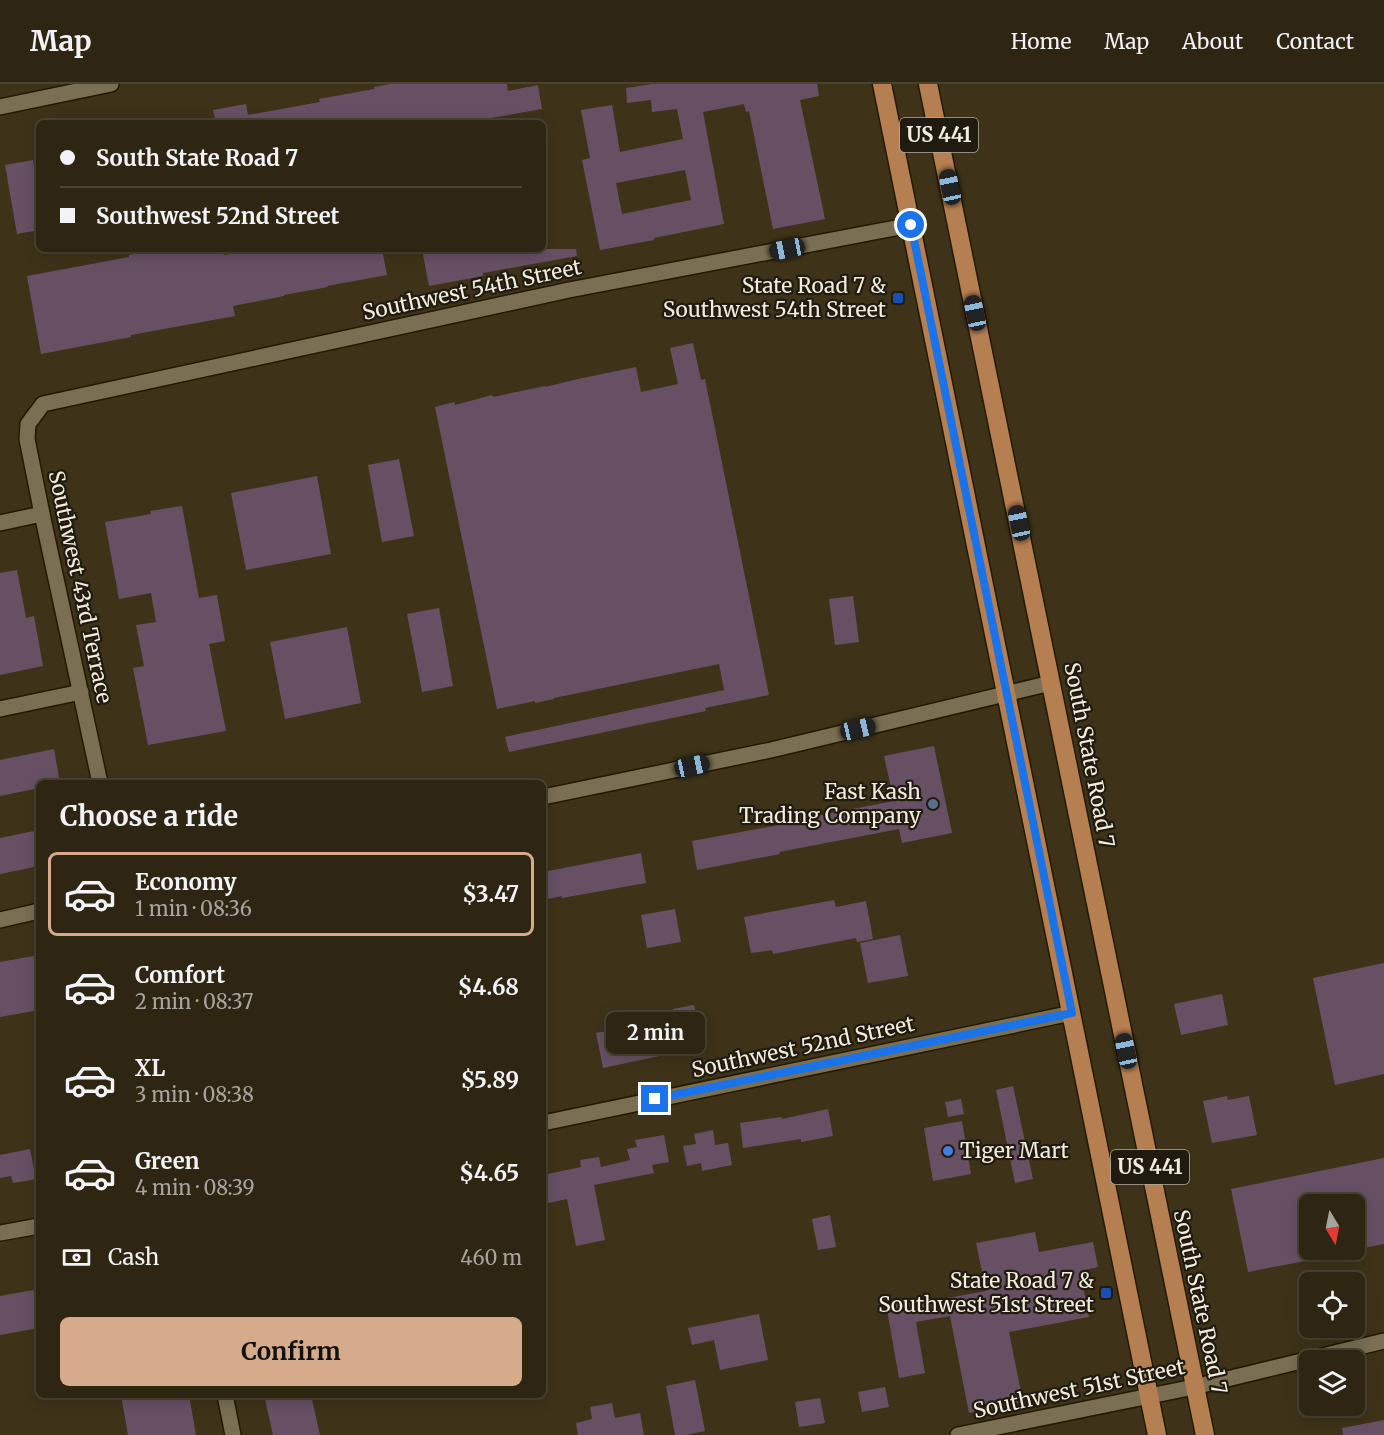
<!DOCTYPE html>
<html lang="en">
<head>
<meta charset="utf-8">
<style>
	body { margin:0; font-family:Merriweather,serif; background:#362e1c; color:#f1f3f6; height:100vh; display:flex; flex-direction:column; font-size:22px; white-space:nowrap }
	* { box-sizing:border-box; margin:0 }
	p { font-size:20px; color:#a7a5a0 }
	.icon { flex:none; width:33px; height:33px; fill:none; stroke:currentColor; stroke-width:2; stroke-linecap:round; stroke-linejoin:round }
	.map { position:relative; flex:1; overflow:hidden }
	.sheet { position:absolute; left:36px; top:696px; width:510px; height:618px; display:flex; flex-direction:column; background:#2e2613; border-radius:9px; box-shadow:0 3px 15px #0003,0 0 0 2px #494333 }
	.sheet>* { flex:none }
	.top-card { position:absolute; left:36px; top:36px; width:510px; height:132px; border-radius:9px; box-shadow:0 3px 15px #0003,0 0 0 2px #494333; display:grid; align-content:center; height:132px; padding:0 24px; background:#2e2613 }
	.needle { width:39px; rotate:170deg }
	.tools { position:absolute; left:1299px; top:1110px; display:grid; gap:12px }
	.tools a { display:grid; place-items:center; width:66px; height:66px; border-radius:9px; background:#2e2613; box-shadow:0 3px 15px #0003,0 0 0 2px #494333; font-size:30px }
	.end { position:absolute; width:27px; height:27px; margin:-14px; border:8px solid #1a73e8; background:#fff; box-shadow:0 0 0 3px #fff }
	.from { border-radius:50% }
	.bubble { position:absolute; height:42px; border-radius:9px; background:#2e2613; box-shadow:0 3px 15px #0003,0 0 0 2px #494333; font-size:20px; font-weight:700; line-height:42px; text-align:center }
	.car { position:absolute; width:18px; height:36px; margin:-18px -9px; border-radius:8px; box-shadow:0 0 4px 2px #0007; background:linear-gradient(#222 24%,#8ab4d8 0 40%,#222 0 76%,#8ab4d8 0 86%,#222 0) }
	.top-card b { display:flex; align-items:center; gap:21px; height:57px; font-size:22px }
	.top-card b+b { border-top:2px solid #494333 }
	.top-card i { width:15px; height:15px; background:#f1f3f6 }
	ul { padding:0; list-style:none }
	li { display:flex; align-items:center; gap:18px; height:84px; margin:0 12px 9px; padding:0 12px; border:3px solid transparent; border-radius:9px }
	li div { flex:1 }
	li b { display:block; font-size:22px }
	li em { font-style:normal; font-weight:700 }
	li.active { border-color:#d6ab8b }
	li>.icon { width:54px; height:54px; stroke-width:1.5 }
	h2 { padding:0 24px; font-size:27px; line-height:72px }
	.pay { display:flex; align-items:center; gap:15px; height:66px; padding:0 24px; font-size:22px }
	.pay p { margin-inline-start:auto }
	.cta { display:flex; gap:12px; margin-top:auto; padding:12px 24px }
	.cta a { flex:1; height:69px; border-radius:9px; background:#d6ab8b; color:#111; font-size:24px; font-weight:700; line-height:69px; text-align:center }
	header { display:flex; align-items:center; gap:36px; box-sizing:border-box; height:84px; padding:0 30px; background:#2e2613; border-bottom:2px solid #494333 }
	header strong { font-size:28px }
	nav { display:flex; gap:33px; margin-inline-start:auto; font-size:21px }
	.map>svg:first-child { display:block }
	.building { fill:#675064; fill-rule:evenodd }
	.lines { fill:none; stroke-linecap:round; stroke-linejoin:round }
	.minor-casing { stroke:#241a02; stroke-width:18 }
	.primary-casing { stroke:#241a02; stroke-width:21 }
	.minor { stroke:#7a6f53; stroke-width:15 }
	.primary { stroke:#b67f52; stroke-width:18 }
	.route { stroke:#1a73e8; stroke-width:8 }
	.transit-dot { fill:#1a4fb4; stroke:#201b10; stroke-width:2 }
	.service-dot { fill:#5c6f8a; stroke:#201b10; stroke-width:2 }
	.shop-dot { fill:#3f7fe0; stroke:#201b10; stroke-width:2 }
	.labels { text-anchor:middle; stroke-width:4.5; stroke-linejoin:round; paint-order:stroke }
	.shield { fill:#201b10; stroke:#b3ad9f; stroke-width:1.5 }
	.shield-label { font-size:20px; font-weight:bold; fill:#f2ecdc }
	.poi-label { font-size:21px; fill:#f2ecdc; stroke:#201b10; text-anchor:end }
	.street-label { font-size:21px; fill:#f2ecdc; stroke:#201b10 }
</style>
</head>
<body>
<header>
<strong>Map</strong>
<nav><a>Home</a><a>Map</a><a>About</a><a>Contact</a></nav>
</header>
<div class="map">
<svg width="1384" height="1351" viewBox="0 0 1384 1351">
	<rect width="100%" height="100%" fill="#3e3319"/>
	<g class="building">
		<path d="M390,0H507L508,7L538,1L542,25L486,35L487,39H216L213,26L246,20L248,31L320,18L319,15L374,5V3Z"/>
		<path d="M652,0H817L819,12L800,16L825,135L773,145L749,27L746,28L744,20L703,28L724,140L654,154V156L600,166L582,76L590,74L581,26L612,21L620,68L683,55L677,25L652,28L651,16L627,19L626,4ZM685,86L691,116L622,130L616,99Z"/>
		<path d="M33,76L39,112V146L17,150L5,81Z"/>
		<path d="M160,165H223L224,171L258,165H382L387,191L327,202L328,203L284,211V212L233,222L235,232L131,251V253L41,270L27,192L129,173V171Z"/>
		<path d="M422,165H576L577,172L483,189V192L429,202Z"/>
		<path d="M693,259L701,296L705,295L769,611L705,624L706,627L509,668L505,653L724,606L719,580L554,614V615L535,619V617L497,625L435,323L454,318L455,321L492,311L493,313L545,302V303L578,295L636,283L641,308L678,300L670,264Z"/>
		<path d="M399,375L414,452L382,458L368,381Z"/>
		<path d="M317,392L331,470L246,486L231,409Z"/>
		<path d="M182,422L199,514L217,511L225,557L209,560L226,647L148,661L133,584L144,582L136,541L156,538L151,509L119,515L105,438L151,430L150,427Z"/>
		<path d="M17,486L26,534L34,532L43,582L0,591V489Z"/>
		<path d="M853,512L859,558L835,561L829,515Z"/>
		<path d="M439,524L453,602L422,608L407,530Z"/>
		<path d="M347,543L361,619L285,635L270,558Z"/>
		<path d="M934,662L952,749L902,759L899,745L779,768L780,770L697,786L692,757L790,739V737L894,717L884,672Z"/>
		<path d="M54,665L60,699H39V704L0,712V676Z"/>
		<path d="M39,746V782L0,790V754Z"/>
		<path d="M641,769L646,799L562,814V812L543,816V788Z"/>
		<path d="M834,816L836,823L866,817L873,855L857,858L856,854L773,870L772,866L751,869L744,833Z"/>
		<path d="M675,825L681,858L647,864L641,831Z"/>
		<path d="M900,851L908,892L868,899L860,859Z"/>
		<path d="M39,871V926L0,933V878Z"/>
		<path d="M1384,879V990L1335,1001L1313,894Z"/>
		<path d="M1222,910L1228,941L1181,951L1174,920Z"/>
		<path d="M694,921L702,963L603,984L596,949L607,947L605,934L623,930L625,940L675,930L673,925Z"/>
		<path d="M1013,1002L1033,1095L1015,1099L996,1006Z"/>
		<path d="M1227,1012L1228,1016L1249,1012L1257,1051L1212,1059L1203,1017Z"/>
		<path d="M961,1015L964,1030L948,1033L945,1018Z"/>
		<path d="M828,1025L833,1052L801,1058V1055L743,1064L740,1039L781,1033L782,1035Z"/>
		<path d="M962,1037L971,1090L933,1097L924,1044Z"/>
		<path d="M713,1046L715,1061L728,1059L732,1081L702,1087L701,1079L687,1082L683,1062L696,1060L694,1050Z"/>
		<path d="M664,1051L669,1078L652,1081L654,1089L594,1101L605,1156L576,1162L567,1115L543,1120V1091L581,1083L580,1076L599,1073L601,1083L630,1076L627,1065L637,1063L635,1056Z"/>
		<path d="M30,1065L36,1095L13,1099L11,1092L0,1094V1071Z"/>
		<path d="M1384,1074V1160L1354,1166V1120H1310V1176L1248,1188L1231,1105Z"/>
		<path d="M830,1131L836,1163L818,1166L812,1135Z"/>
		<path d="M1035,1148L1039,1168L1093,1158L1098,1183L1080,1187L1089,1233L1009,1248L1023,1318L969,1329L950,1232L916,1238L925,1289L899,1294L886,1220L930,1212L931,1217L986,1207L976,1159Z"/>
		<path d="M39,1205V1244L0,1251V1212Z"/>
		<path d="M759,1230L768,1276L720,1286L714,1256L692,1261L688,1244Z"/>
		<path d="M695,1296L705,1347L686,1351H675L666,1302Z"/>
		<path d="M885,1303L889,1323L862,1328L858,1308Z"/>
		<path d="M121,1311H189L196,1351H128Z"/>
		<path d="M264,1311H311L320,1351H273Z"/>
		<path d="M820,1314L825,1339L799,1343L795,1318Z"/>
		<path d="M612,1319L615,1334L640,1329L644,1351H578L576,1339L592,1335L590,1323Z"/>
		<path d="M1384,1336V1351H1343L1342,1344Z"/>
	</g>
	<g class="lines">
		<defs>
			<g id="minor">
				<path d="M0,23L111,0"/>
				<path d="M0,439L42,430"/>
				<path d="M0,625L81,608"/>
				<path d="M100,699L42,430L27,355L28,340L43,320L569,206L911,141"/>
				<path d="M543,713L771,666L1051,599"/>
				<path d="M0,836L39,827"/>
				<path d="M543,1039L1072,929"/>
				<path d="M0,1149L39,1142"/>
				<path d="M225,1311L233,1351"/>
				<path d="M958,1351L1194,1303L1384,1257"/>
			</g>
			<g id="primary">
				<path d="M882,0L1157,1351"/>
				<path d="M928,0L1205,1351"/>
			</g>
		</defs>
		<use href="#minor" class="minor-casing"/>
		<use href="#primary" class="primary-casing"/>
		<use href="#minor" class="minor"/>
		<use href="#primary" class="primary"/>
	</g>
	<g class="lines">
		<path class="route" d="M655,1015L1072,929L911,141"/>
	</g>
	<g class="transit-dot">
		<rect x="892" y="208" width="12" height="12" rx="3"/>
		<rect x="1100" y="1203" width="12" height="12" rx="3"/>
	</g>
	<circle class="service-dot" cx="933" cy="720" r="6"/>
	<circle class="shop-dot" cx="948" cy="1067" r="6"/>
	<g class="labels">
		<g class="shield">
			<rect x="900" y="34" width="78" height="34" rx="4.5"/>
			<rect x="1111" y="1066" width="78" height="34" rx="4.5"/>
		</g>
		<g class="shield-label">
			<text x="939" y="58">US 441</text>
			<text x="1150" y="1090">US 441</text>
		</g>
		<g class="poi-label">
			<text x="886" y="209">State Road 7 &amp;<tspan x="886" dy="24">Southwest 54th Street</tspan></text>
			<text x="921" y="715">Fast Kash<tspan x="921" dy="24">Trading Company</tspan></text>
			<text x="960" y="1074" text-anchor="start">Tiger Mart</text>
			<text x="1094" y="1204">State Road 7 &amp;<tspan x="1094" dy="24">Southwest 51st Street</tspan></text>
		</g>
		<g class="street-label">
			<text transform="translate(472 206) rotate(-12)" y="7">Southwest 54th Street</text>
			<text transform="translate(80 503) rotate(78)" y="7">Southwest 43rd Terrace</text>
			<text transform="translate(1089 671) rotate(79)" y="7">South State Road 7</text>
			<text transform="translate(803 963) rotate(-12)" y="7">Southwest 52nd Street</text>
			<text transform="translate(1200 1218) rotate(78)" y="7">South State Road 7</text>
			<text transform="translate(1079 1305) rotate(-12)" y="7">Southwest 51st Street</text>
		</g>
	</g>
</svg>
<div class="tools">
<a><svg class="needle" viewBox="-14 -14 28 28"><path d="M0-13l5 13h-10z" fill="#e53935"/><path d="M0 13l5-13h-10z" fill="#a7a5a0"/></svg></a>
<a><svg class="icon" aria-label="locate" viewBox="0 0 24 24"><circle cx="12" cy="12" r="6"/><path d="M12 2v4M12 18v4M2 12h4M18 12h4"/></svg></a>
<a><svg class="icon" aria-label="layers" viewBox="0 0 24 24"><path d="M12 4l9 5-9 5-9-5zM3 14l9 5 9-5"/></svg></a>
</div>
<i class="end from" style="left:911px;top:141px"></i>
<i class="end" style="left:655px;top:1015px"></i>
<div class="bubble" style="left:606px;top:928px;width:99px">2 min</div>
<i class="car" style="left:950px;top:103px;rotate:348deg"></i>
<i class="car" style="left:787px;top:165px;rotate:259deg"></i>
<i class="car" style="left:975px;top:229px;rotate:348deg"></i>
<i class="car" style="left:1019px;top:439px;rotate:348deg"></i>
<i class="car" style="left:858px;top:645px;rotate:77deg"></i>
<i class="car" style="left:692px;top:682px;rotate:78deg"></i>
<i class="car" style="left:1126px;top:967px;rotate:348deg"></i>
<div class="top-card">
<b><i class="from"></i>South State Road 7</b>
<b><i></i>Southwest 52nd Street</b>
</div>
<section class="sheet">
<h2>Choose a ride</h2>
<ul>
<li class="active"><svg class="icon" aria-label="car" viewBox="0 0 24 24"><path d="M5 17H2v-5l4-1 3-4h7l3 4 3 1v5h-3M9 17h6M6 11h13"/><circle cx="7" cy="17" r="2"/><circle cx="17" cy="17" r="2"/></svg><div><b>Economy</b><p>1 min · 08:36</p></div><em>$3.47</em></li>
<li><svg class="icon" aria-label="car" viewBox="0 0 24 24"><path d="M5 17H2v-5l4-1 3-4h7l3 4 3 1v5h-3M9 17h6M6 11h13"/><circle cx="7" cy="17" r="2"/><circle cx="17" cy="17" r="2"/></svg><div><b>Comfort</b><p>2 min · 08:37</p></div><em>$4.68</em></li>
<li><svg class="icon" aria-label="car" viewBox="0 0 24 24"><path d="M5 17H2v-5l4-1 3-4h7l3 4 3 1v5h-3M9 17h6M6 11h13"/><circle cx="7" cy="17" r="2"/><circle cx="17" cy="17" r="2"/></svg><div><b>XL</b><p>3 min · 08:38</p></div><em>$5.89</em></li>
<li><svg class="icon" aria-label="car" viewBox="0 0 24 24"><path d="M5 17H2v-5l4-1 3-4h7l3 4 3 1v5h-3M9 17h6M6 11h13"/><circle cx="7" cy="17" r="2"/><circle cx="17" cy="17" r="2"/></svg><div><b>Green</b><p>4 min · 08:39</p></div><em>$4.65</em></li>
</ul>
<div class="pay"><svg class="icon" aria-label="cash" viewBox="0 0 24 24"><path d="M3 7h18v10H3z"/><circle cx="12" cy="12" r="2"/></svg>Cash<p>460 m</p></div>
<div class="cta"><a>Confirm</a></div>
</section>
</div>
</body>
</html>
